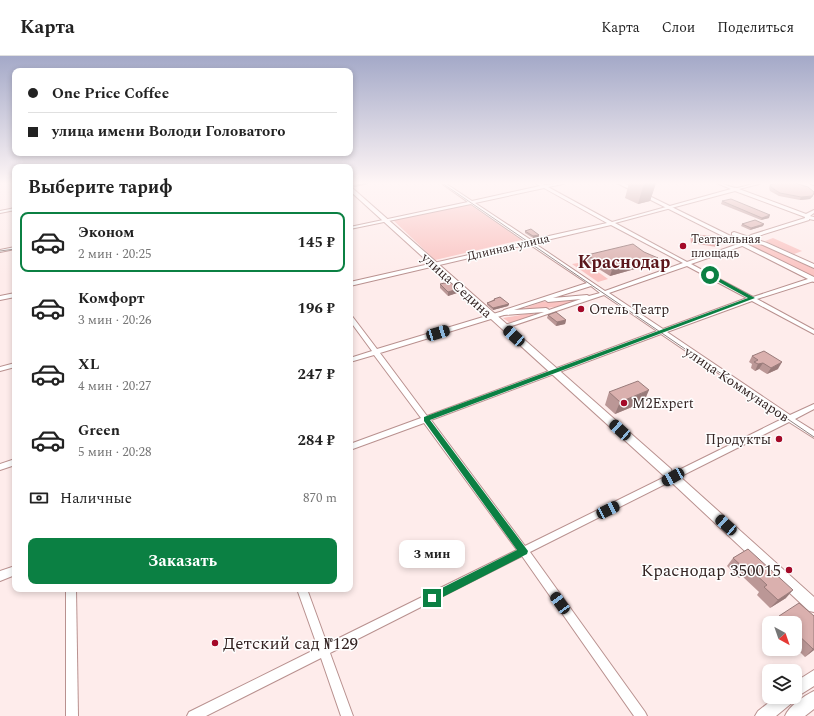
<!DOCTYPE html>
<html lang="ru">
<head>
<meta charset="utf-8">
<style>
	body { margin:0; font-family:Spectral,serif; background:#f2f2f2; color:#222; height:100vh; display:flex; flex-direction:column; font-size:15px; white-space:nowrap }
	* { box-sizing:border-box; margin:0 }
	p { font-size:13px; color:#767676 }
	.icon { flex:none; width:22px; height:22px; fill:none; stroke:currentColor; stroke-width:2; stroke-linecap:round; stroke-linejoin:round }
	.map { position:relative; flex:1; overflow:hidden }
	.drawer { position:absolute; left:12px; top:108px; width:341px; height:428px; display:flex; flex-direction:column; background:#fff; border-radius:8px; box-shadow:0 2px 6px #0003 }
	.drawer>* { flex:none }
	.hud { position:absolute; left:12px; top:12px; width:341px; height:88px; border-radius:8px; box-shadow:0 2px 6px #0003; display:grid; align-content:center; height:88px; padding:0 16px; background:#fff }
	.needle { width:26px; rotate:140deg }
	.controls { position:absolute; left:762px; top:560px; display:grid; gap:8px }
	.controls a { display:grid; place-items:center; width:40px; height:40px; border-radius:8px; background:#fff; box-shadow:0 2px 6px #0003; font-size:20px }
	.end { position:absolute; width:18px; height:18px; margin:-9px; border:5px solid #0b8043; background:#fff; box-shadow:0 0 0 2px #fff }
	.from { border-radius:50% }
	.bubble { position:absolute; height:28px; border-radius:8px; background:#fff; box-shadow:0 2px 6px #0003; font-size:13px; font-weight:700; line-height:28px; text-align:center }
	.car { position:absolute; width:12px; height:24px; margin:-12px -6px; border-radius:5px; box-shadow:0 0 3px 1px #0007; background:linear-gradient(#222 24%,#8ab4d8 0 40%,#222 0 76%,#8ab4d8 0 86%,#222 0) }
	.hud b { display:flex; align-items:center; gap:14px; height:38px; font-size:15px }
	.hud b+b { border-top:1px solid #e0e0e0 }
	.hud i { width:10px; height:10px; background:#222 }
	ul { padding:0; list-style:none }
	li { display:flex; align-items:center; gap:12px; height:60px; margin:0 8px 6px; padding:0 8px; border:2px solid transparent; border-radius:8px }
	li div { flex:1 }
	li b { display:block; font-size:15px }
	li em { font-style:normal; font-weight:700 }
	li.active { border-color:#0b8043 }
	li>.icon { width:36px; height:36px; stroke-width:1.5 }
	h2 { padding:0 16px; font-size:18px; line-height:48px }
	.pay { display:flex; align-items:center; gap:10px; height:44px; padding:0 16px; font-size:15px }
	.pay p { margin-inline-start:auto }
	.primary-button { display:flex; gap:8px; margin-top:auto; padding:8px 16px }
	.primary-button a { flex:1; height:46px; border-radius:8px; background:#0b8043; color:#fff; font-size:16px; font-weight:700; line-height:46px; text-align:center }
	header { display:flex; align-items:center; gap:24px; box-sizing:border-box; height:56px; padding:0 20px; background:#fff; border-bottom:1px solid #e0e0e0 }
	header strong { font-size:19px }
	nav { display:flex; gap:22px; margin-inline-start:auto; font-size:14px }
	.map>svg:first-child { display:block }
	.green { fill:#fac3c1 }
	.water { fill:#de9998 }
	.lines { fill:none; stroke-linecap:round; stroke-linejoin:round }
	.minor-casing { stroke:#b9918f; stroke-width:2 }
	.major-casing { stroke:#b9918f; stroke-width:2 }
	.minor { fill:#fff; fill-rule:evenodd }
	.major { fill:#fff; fill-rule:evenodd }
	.tram { stroke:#938281; stroke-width:1 }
	.wall { fill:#bb9796 }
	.shaded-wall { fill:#997b7a }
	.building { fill:#dab0ae; stroke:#997b7a }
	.route { fill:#0b8043 }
	.poi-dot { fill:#a40928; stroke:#fefefe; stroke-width:1.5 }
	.labels { text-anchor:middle; stroke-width:3; stroke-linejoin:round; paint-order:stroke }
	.far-poi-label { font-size:12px; fill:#342423; stroke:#fefefe; text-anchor:start }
	.far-street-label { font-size:12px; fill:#342423; stroke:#fefefe }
	.street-label { font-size:14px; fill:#342423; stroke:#fefefe }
	.poi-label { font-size:14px; fill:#342423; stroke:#fefefe; text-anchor:start }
	.near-poi-label { font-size:17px; fill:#342423; stroke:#fefefe; text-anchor:end }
	.far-town-label { font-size:18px; font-weight:bold; fill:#5c171c; stroke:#fefefe }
</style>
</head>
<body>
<header>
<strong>Карта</strong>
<nav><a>Карта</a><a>Слои</a><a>Поделиться</a></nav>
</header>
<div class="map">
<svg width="814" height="660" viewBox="0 0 814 660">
	<rect width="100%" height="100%" fill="#feeceb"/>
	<g class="green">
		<path d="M469,148L521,184L435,204L393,164Z"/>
		<path d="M773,182L802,195L794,198L765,185Z"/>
		<path d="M755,187L761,188L814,213V221L753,191L752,189Z"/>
		<path d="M584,206L608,223L598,226L572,208Z"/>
		<path d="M573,243L576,245L556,251L525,254L522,253L542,246Z"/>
		<path d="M532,257L534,259L510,267L503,262Z"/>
	</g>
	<path class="water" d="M690,178L715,180L717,191L691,187Z"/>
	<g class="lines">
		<defs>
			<g id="minor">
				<path d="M361,127H368L350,131V129Z"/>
				<path d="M441,127H445L472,145L540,130L535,127H539L545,129L564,127L563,128L548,131L612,166L731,133L717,127C724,127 730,132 737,132C745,131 752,127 760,127L759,128L739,133L806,158L814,154V157L810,160L814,161V164L809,163V164L755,181L742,190L691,208L753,241L814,221V225L757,243L814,274V278L752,245L667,276L790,359L814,348V353L795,363L814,375V382L789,366L530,496L645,656L647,660H634L522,500L330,597L353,660H341L321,602L206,660H187L189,656L318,592L297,533H307L327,588L517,494L424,367L350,394V388L421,362L374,299L350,306V302L372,295L350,265V259L352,260L377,293L503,255L504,254L587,227L529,188L350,230V226L526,186L471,148L350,173V171L468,146ZM544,132L607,167L531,184L475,147ZM735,135L805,161V162L751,179L738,188L687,206L615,167ZM611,169L683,207L605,235L534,187ZM687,210L747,242L663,273L609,237ZM591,230L600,237L589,240L587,239L553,242ZM604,239L657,275L427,360L380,297L504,259L544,256L502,270L501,271L502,272H506ZM581,243L549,254L548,253L546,252L514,254L545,244L548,246ZM661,278L784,362L525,490L431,364Z"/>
				<path d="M15,152V154L0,157V155Z"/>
				<path d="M15,191V193L0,196V194Z"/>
				<path d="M15,237V241L0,244V240Z"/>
				<path d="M15,307V311L0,315V311Z"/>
				<path d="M15,403V409L0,414V408Z"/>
				<path d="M15,510V519L0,525V515Z"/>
				<path d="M66,533H76L78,660H66Z"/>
			</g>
			<g id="major">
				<path d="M617,127H623L814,221V226Z"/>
				<path d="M810,127H814V129L811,128Z"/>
				<path d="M350,130L671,413L672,417L677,418L814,541V556L809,555L669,424L668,420L663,419L350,135Z"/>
				<path d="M734,176L767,187L814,208V212L763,189L732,179V177Z"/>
				<path d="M814,614V630L795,642L793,646L776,660H755L758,655L776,641H795V626Z"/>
				<path d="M814,635V653L805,660H785C789,650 804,640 814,635Z"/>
			</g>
		</defs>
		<use href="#minor" class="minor-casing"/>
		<use href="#major" class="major-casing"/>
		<use href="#minor" class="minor"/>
		<use href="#major" class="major"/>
		<g class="tram">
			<path d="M442,127L814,381"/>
			<path d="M350,130L368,127"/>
			<path d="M0,195L15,193"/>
		</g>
	</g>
	<g class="wall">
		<path d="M629,127H656L650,145L638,148L625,142Z"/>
		<path d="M770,129L813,140L810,143L800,144L779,140L770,135L769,132Z"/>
		<path d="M722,145L769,162L761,164L721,148Z"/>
		<path d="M742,168L763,170L750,174L741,170Z"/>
		<path d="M525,175L539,181L533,182L525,177Z"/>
		<path d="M587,199L656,207L610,220L586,205Z"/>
		<path d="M440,228L457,237L448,240L440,232Z"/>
		<path d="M494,243L509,248L508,250L493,254L487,249V247L493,244Z"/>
		<path d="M548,259L566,264L565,268L556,270L547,262Z"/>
		<path d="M752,300L778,313L767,318L759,313L755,315L751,312L752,308L749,306Z"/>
		<path d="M609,336L644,346L615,358L605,349Z"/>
		<path d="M748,493L786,542L770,552L757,539L759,536L742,520L739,522L727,510L733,502Z"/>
		<path d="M779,560H814V594L805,601L795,591V567H773Z"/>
	</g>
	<g class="shaded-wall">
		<path d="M644,127H656L650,145L638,148Z"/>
		<path d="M814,137L813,140L810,143L800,144L801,141Z"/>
		<path d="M770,159L769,162L761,164L762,162Z"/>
		<path d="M764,168L763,170L750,174L751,172Z"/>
		<path d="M539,179V181L533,182V180Z"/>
		<path d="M658,202L656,207L610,220L612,214Z"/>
		<path d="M458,233L457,237L448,240V236Z"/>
		<path d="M509,248L508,250L493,254V252Z"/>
		<path d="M566,264L565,268L556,270L557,266Z"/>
		<path d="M782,306L778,313L767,318L771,312Z"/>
		<path d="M763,307L759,313L755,315L758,308Z"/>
		<path d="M649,334L644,346L615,358L620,346Z"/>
		<path d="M749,512L742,520L739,522L746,514Z"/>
		<path d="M793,534L786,542L770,552L778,544Z"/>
		<path d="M813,593H814V594L805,601Z"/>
	</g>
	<g class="building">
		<path d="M777,127H795L808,131L814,136V137L812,140L801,141L780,137L772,132L770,129Z"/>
		<path d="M731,143L770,159L762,162L722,145Z"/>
		<path d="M755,164L764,168L751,172L742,168Z"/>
		<path d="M531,173L539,179L533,180L525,175Z"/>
		<path d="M633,188L644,196L658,202L612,214L587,199Z"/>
		<path d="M450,226L458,233L448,236L440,228Z"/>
		<path d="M500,241L509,248L493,252L487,247L495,244L494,243Z"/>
		<path d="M556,256L566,264L557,266L548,259Z"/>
		<path d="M764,295L782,306L771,312L763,307L758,308L754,306L758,304L752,300Z"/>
		<path d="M638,325L649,334L620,346L609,336Z"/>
		<path d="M748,493L793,534L778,544L764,531L767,529L749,512L746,514L733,502Z"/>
		<path d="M799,547L814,560V593H813L795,576V567H786L779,560Z"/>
	</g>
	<linearGradient id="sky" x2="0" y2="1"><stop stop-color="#a4a9c8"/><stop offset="0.58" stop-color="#fff6f6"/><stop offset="1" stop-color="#fff6f6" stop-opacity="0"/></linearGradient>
	<rect width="814" height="219" fill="url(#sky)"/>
	<path class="route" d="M708,218H711L755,242L430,364L528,495L527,498L435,545H428V539L517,494L424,365V361L748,242L708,220Z"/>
	<g class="poi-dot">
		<circle cx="683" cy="190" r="4"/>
		<circle cx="581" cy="253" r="4"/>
		<circle cx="624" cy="347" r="4"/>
		<circle cx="779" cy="383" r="4"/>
		<circle cx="789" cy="514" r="4"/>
		<circle cx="215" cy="587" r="4"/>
	</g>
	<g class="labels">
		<g class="far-poi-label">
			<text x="691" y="187">Театральная<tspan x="691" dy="14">площадь</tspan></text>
		</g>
		<g class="far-street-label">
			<text transform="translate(508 191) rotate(-13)" y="4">Длинная улица</text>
		</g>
		<g class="street-label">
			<text transform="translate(457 229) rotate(42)" y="5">улица Седина</text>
			<text transform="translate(737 328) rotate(34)" y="5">улица Коммунаров</text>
		</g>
		<g class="poi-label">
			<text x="589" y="258">Отель Театр</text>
			<text x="632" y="352">M2Expert</text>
			<text x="771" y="388" text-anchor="end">Продукты</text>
		</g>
		<g class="near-poi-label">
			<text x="781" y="520">Краснодар 350015</text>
			<text x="223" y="593" text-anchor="start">Детский сад №129</text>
		</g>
		<g class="far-town-label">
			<text x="624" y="212">Краснодар</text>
		</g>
	</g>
</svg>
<div class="controls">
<a><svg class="needle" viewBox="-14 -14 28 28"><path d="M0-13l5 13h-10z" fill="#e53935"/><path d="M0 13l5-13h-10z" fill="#767676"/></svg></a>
<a><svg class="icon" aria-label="layers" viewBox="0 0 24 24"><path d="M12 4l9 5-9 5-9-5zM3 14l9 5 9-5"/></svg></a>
</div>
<i class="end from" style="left:710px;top:219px"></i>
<i class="end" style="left:432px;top:542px"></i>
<div class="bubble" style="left:399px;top:484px;width:66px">3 мин</div>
<i class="car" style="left:438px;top:277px;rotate:73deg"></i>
<i class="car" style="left:514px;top:280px;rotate:312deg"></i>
<i class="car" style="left:620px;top:374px;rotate:312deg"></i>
<i class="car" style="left:673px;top:421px;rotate:241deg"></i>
<i class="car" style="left:608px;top:454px;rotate:64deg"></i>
<i class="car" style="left:726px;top:469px;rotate:312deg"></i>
<i class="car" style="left:560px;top:547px;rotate:324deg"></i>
<div class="hud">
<b><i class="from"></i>One Price Coffee</b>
<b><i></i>улица имени Володи Головатого</b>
</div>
<section class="drawer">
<h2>Выберите тариф</h2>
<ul>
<li class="active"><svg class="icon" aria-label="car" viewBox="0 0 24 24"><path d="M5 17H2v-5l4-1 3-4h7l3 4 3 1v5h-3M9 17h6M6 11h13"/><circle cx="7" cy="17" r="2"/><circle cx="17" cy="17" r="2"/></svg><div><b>Эконом</b><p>2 мин · 20:25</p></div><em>145 ₽</em></li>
<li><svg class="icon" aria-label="car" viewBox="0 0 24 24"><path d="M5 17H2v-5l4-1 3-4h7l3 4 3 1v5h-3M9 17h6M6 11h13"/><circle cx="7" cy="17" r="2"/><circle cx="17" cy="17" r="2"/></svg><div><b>Комфорт</b><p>3 мин · 20:26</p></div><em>196 ₽</em></li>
<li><svg class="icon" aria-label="car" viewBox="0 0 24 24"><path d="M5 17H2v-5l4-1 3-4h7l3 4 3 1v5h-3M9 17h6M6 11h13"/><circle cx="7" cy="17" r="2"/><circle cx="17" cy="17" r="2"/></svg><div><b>XL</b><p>4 мин · 20:27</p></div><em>247 ₽</em></li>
<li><svg class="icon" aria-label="car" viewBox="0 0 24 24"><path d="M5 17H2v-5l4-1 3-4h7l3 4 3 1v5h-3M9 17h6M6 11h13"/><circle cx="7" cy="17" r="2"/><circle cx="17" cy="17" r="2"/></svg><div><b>Green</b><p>5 мин · 20:28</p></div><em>284 ₽</em></li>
</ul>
<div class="pay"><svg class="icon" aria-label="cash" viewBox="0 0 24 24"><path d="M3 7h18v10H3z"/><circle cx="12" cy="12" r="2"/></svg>Наличные<p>870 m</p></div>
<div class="primary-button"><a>Заказать</a></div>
</section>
</div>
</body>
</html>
